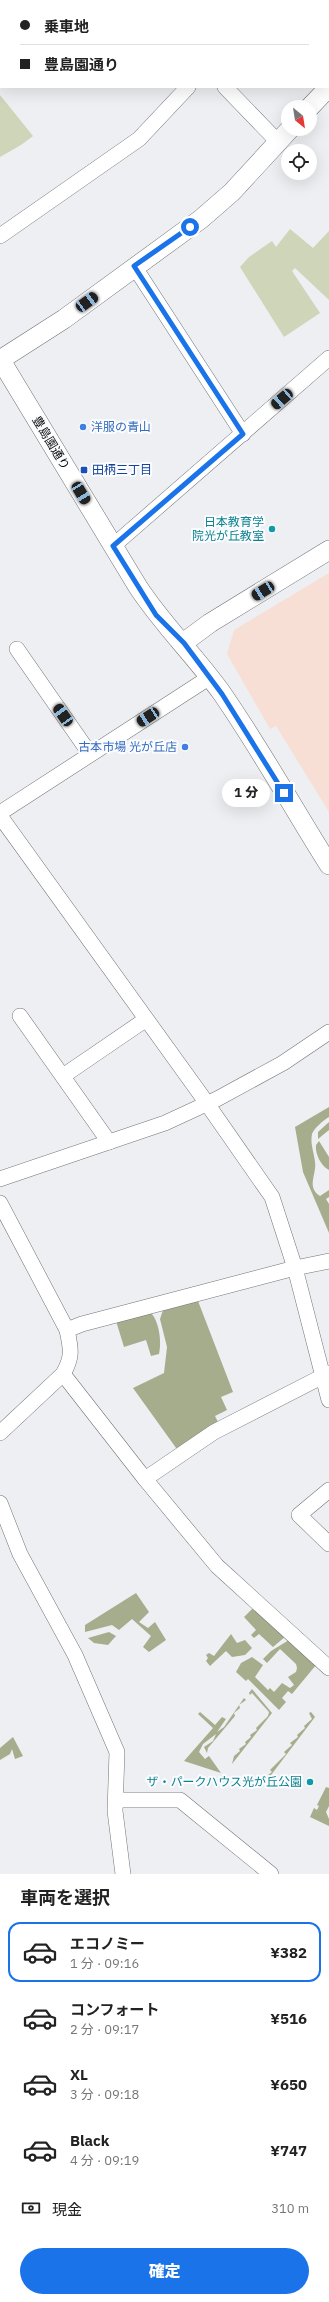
<!DOCTYPE html>
<html lang="ja">
<head>
<meta charset="utf-8">
<style>
	body { margin:0; font-family:"IBM Plex Sans","Noto Sans JP",sans-serif; background:#f2f2f2; color:#222; height:100vh; display:flex; flex-direction:column; font-size:15px; white-space:nowrap }
	* { box-sizing:border-box; margin:0 }
	p { font-size:13px; color:#767676 }
	.icon { flex:none; width:22px; height:22px; fill:none; stroke:currentColor; stroke-width:2; stroke-linecap:round; stroke-linejoin:round }
	.map { position:relative; height:1874px; overflow:hidden }
	.panel { display:flex; flex-direction:column; background:#fff; flex:1 }
	.panel>* { flex:none }
	.hud { position:absolute; left:0px; top:0px; width:329px; height:88px; box-shadow:0 4px 16px #0002; display:grid; align-content:center; height:88px; padding:0 20px; background:#fff }
	.needle { width:26px; rotate:150deg }
	.fabs { position:absolute; left:281px; top:100px; display:grid; gap:8px }
	.fabs a { display:grid; place-items:center; width:36px; height:36px; border-radius:50%; background:#fff; box-shadow:0 4px 16px #0002; font-size:20px }
	.end { position:absolute; width:18px; height:18px; margin:-9px; border:5px solid #1a73e8; background:#fff; box-shadow:0 0 0 2px #fff }
	.from { border-radius:50% }
	.bubble { position:absolute; height:28px; border-radius:14px; background:#fff; box-shadow:0 4px 16px #0002; font-size:13px; font-weight:800; line-height:28px; text-align:center }
	.car { position:absolute; width:12px; height:24px; margin:-12px -6px; border-radius:5px; box-shadow:0 0 3px 1px #0007; background:linear-gradient(#222 24%,#8ab4d8 0 40%,#222 0 76%,#8ab4d8 0 86%,#222 0) }
	.hud b { display:flex; align-items:center; gap:14px; height:38px; font-size:15px }
	.hud b+b { border-top:1px solid #e0e0e0 }
	.hud i { width:10px; height:10px; background:#222 }
	ul { padding:0; list-style:none }
	li { display:flex; align-items:center; gap:12px; height:60px; margin:0 8px 6px; padding:0 12px; border:2px solid transparent; border-radius:12px }
	li div { flex:1 }
	li b { display:block; font-size:15px }
	li em { font-style:normal; font-weight:800 }
	li.active { border-color:#1a73e8 }
	li>.icon { width:36px; height:36px; stroke-width:1.5 }
	h2 { padding:0 20px; font-size:18px; line-height:48px }
	.pay { display:flex; align-items:center; gap:10px; height:44px; padding:0 20px; font-size:15px }
	.pay p { margin-inline-start:auto }
	.button { display:flex; gap:8px; margin-top:auto; padding:8px 20px }
	.button a { flex:1; height:46px; border-radius:24px; background:#1a73e8; color:#fff; font-size:16px; font-weight:800; line-height:46px; text-align:center }
	.map>svg:first-child { display:block }
	.education { fill:#f8dfd6 }
	.green { fill:#ced5b8 }
	.forest { fill:#a6ad8d }
	.lines { fill:none; stroke-linecap:round; stroke-linejoin:round }
	.minor-casing { stroke:#727476; stroke-width:16 }
	.tertiary-casing { stroke:#727476; stroke-width:20 }
	.minor { stroke:#fff; stroke-width:15 }
	.tertiary { stroke:#fff; stroke-width:19 }
	.route { stroke:#1a73e8; stroke-width:5 }
	.shop-dot { fill:#3f7fe0; stroke:#fbfcff; stroke-width:1.5 }
	.transit-dot { fill:#1a4fb4; stroke:#fbfcff; stroke-width:1.5 }
	.culture-dot { fill:#0f9aa8; stroke:#fbfcff; stroke-width:1.5 }
	.labels { text-anchor:middle; stroke-width:4; stroke-linejoin:round; paint-order:stroke }
	.shop-label { font-size:12px; fill:#366cbe; stroke:#fbfcff; text-anchor:start }
	.street-label { font-size:12px; fill:#0b0c0d; stroke:#fbfcff }
	.transit-label { font-size:12px; fill:#164399; stroke:#fbfcff; text-anchor:start }
	.culture-label { font-size:12px; fill:#0d838f; stroke:#fbfcff; text-anchor:end }
</style>
</head>
<body>
<div class="map">
<svg width="329" height="1874" viewBox="0 0 329 1874">
	<rect width="100%" height="100%" fill="#edeff2"/>
	<path class="education" d="M329,573V812L276,726L270,729L227,654L234,630Z"/>
	<g class="green">
		<path d="M0,95L33,136L21,145L0,157Z"/>
		<path d="M290,229L313,248L329,231V300L295,268L292,271L320,313L284,337L240,267L249,257L272,241L276,247Z"/>
	</g>
	<g class="forest">
		<path d="M329,1107V1117C324,1120 314,1128 312,1134C310,1144 314,1152 315,1162C317,1174 306,1187 320,1196L329,1190V1197L326,1199L329,1204V1233L303,1172L295,1127Z"/>
		<path d="M329,1122V1130L318,1139V1132Z"/>
		<path d="M319,1141L329,1157V1170C321,1166 315,1154 316,1145Z"/>
		<path d="M198,1301L233,1392L221,1397L227,1410L215,1416L219,1424L179,1452L133,1388L164,1373L167,1347L160,1319L163,1310Z"/>
		<path d="M151,1313C159,1321 162,1342 159,1354L151,1356L146,1340L124,1347L116,1321Z"/>
		<path d="M136,1593L149,1612L139,1622L148,1628L155,1622L166,1640L149,1652L143,1647L151,1636L132,1619L119,1630L112,1625L85,1632V1625Z"/>
		<path d="M254,1607L286,1636L273,1647L259,1634L254,1638L251,1635L256,1630L244,1617Z"/>
		<path d="M109,1632L116,1636L108,1645L94,1643L88,1638Z"/>
		<path d="M231,1634L237,1643L245,1640L252,1648L245,1655L232,1657L226,1651L210,1666L206,1661L208,1658L206,1655L209,1653L214,1656Z"/>
		<path d="M289,1640L316,1665L292,1694L288,1691L282,1698L286,1702L279,1710L248,1679L246,1681L236,1672L241,1663L252,1657L263,1665L255,1677L268,1690L270,1688L274,1692L282,1683L290,1688L294,1685L288,1677L296,1672L297,1668L296,1664L280,1649L267,1663L263,1659L271,1651Z"/>
		<path d="M252,1689L272,1713L232,1764L234,1756L240,1751L239,1749L246,1744L245,1742L251,1737L250,1735L257,1730L256,1728L268,1716L269,1712L252,1693L250,1695L249,1693Z"/>
		<path d="M244,1698L246,1700L239,1705L240,1708L234,1713L235,1716L208,1748L207,1753L204,1747L213,1741L216,1734L203,1744L199,1752L205,1759L209,1756L221,1773L184,1761L213,1728L198,1714L200,1712L215,1725L222,1717L226,1719L217,1732L224,1727Z"/>
		<path d="M311,1712L315,1717L268,1779L267,1776L272,1772L270,1770L286,1754L284,1752L292,1745L290,1743L298,1737L297,1735L305,1728L304,1726L312,1719L309,1713Z"/>
		<path d="M13,1737L23,1756L15,1759L12,1749L10,1754L0,1760V1748Z"/>
		<path d="M326,1787L329,1788V1806L326,1812L329,1819V1826L310,1817L314,1808L317,1810L319,1806L317,1805Z"/>
	</g>
	<g class="lines">
		<defs>
			<g id="minor">
				<path d="M146,0V1"/>
				<path d="M251,0L252,1"/>
				<path d="M100,1L102,0"/>
				<path d="M0,73H1"/>
				<path d="M225,87L278,142"/>
				<path d="M0,236L139,139L188,87"/>
				<path d="M134,266L243,434"/>
				<path d="M113,546L329,358"/>
				<path d="M17,649L90,754"/>
				<path d="M0,813L210,677"/>
				<path d="M0,816L201,1095L272,1197L295,1268L329,1400"/>
				<path d="M20,1016L109,1142"/>
				<path d="M63,1076L145,1020"/>
				<path d="M0,1179L165,1123L217,1099L283,1063L329,1032"/>
				<path d="M0,1203L67,1330C71,1349 73,1357 63,1374L0,1433"/>
				<path d="M67,1330L82,1324L295,1268L329,1261"/>
				<path d="M63,1374L145,1479L217,1566L329,1668"/>
				<path d="M145,1479L214,1432L329,1373"/>
				<path d="M329,1490L299,1515L329,1544"/>
				<path d="M0,1503L20,1554L75,1655L117,1752L115,1811L123,1874"/>
				<path d="M116,1800H180L271,1874"/>
			</g>
			<g id="tertiary">
				<path d="M310,107L329,87"/>
				<path d="M0,359L138,587C163,625 195,656 221,692C260,748 293,808 329,865"/>
				<path d="M0,360L64,319L201,219L232,192L290,129"/>
				<path d="M183,643L210,623L329,550"/>
			</g>
		</defs>
		<use href="#minor" class="minor-casing"/>
		<use href="#tertiary" class="tertiary-casing"/>
		<use href="#minor" class="minor"/>
		<use href="#tertiary" class="tertiary"/>
	</g>
	<g class="lines">
		<path class="route" d="M190,227L134,266L243,434L113,546L156,615L184,643L222,694L284,793"/>
	</g>
	<g class="shop-dot">
		<circle cx="83" cy="427" r="4"/>
		<circle cx="185" cy="747" r="4"/>
	</g>
	<rect class="transit-dot" x="80" y="466" width="8" height="8" rx="2"/>
	<g class="culture-dot">
		<circle cx="272" cy="529" r="4"/>
		<circle cx="310" cy="1782" r="4"/>
	</g>
	<g class="labels">
		<g class="shop-label">
			<text x="91" y="431">洋服の青山</text>
			<text x="177" y="751" text-anchor="end">古本市場 光が丘店</text>
		</g>
		<g class="street-label">
			<text transform="translate(51 443) rotate(59)" y="4">豊島園通り</text>
		</g>
		<g class="transit-label">
			<text x="92" y="474">田柄三丁目</text>
		</g>
		<g class="culture-label">
			<text x="264" y="526">日本教育学<tspan x="264" dy="14">院光が丘教室</tspan></text>
			<text x="302" y="1786">ザ・パークハウス光が丘公園</text>
		</g>
	</g>
</svg>
<div class="fabs">
<a><svg class="needle" viewBox="-14 -14 28 28"><path d="M0-13l5 13h-10z" fill="#e53935"/><path d="M0 13l5-13h-10z" fill="#767676"/></svg></a>
<a><svg class="icon" aria-label="locate" viewBox="0 0 24 24"><circle cx="12" cy="12" r="6"/><path d="M12 2v4M12 18v4M2 12h4M18 12h4"/></svg></a>
</div>
<i class="end from" style="left:190px;top:227px"></i>
<i class="end" style="left:284px;top:793px"></i>
<div class="bubble" style="left:222px;top:779px;width:48px">1 分</div>
<i class="car" style="left:87px;top:302px;rotate:54deg"></i>
<i class="car" style="left:282px;top:399px;rotate:229deg"></i>
<i class="car" style="left:81px;top:493px;rotate:149deg"></i>
<i class="car" style="left:263px;top:591px;rotate:238deg"></i>
<i class="car" style="left:63px;top:715px;rotate:325deg"></i>
<i class="car" style="left:148px;top:717px;rotate:237deg"></i>
<div class="hud">
<b><i class="from"></i>乗車地</b>
<b><i></i>豊島園通り</b>
</div>
</div>
<section class="panel">
<h2>車両を選択</h2>
<ul>
<li class="active"><svg class="icon" aria-label="car" viewBox="0 0 24 24"><path d="M5 17H2v-5l4-1 3-4h7l3 4 3 1v5h-3M9 17h6M6 11h13"/><circle cx="7" cy="17" r="2"/><circle cx="17" cy="17" r="2"/></svg><div><b>エコノミー</b><p>1 分 · 09:16</p></div><em>¥382</em></li>
<li><svg class="icon" aria-label="car" viewBox="0 0 24 24"><path d="M5 17H2v-5l4-1 3-4h7l3 4 3 1v5h-3M9 17h6M6 11h13"/><circle cx="7" cy="17" r="2"/><circle cx="17" cy="17" r="2"/></svg><div><b>コンフォート</b><p>2 分 · 09:17</p></div><em>¥516</em></li>
<li><svg class="icon" aria-label="car" viewBox="0 0 24 24"><path d="M5 17H2v-5l4-1 3-4h7l3 4 3 1v5h-3M9 17h6M6 11h13"/><circle cx="7" cy="17" r="2"/><circle cx="17" cy="17" r="2"/></svg><div><b>XL</b><p>3 分 · 09:18</p></div><em>¥650</em></li>
<li><svg class="icon" aria-label="car" viewBox="0 0 24 24"><path d="M5 17H2v-5l4-1 3-4h7l3 4 3 1v5h-3M9 17h6M6 11h13"/><circle cx="7" cy="17" r="2"/><circle cx="17" cy="17" r="2"/></svg><div><b>Black</b><p>4 分 · 09:19</p></div><em>¥747</em></li>
</ul>
<div class="pay"><svg class="icon" aria-label="cash" viewBox="0 0 24 24"><path d="M3 7h18v10H3z"/><circle cx="12" cy="12" r="2"/></svg>現金<p>310 m</p></div>
<div class="button"><a>確定</a></div>
</section>
</body>
</html>
